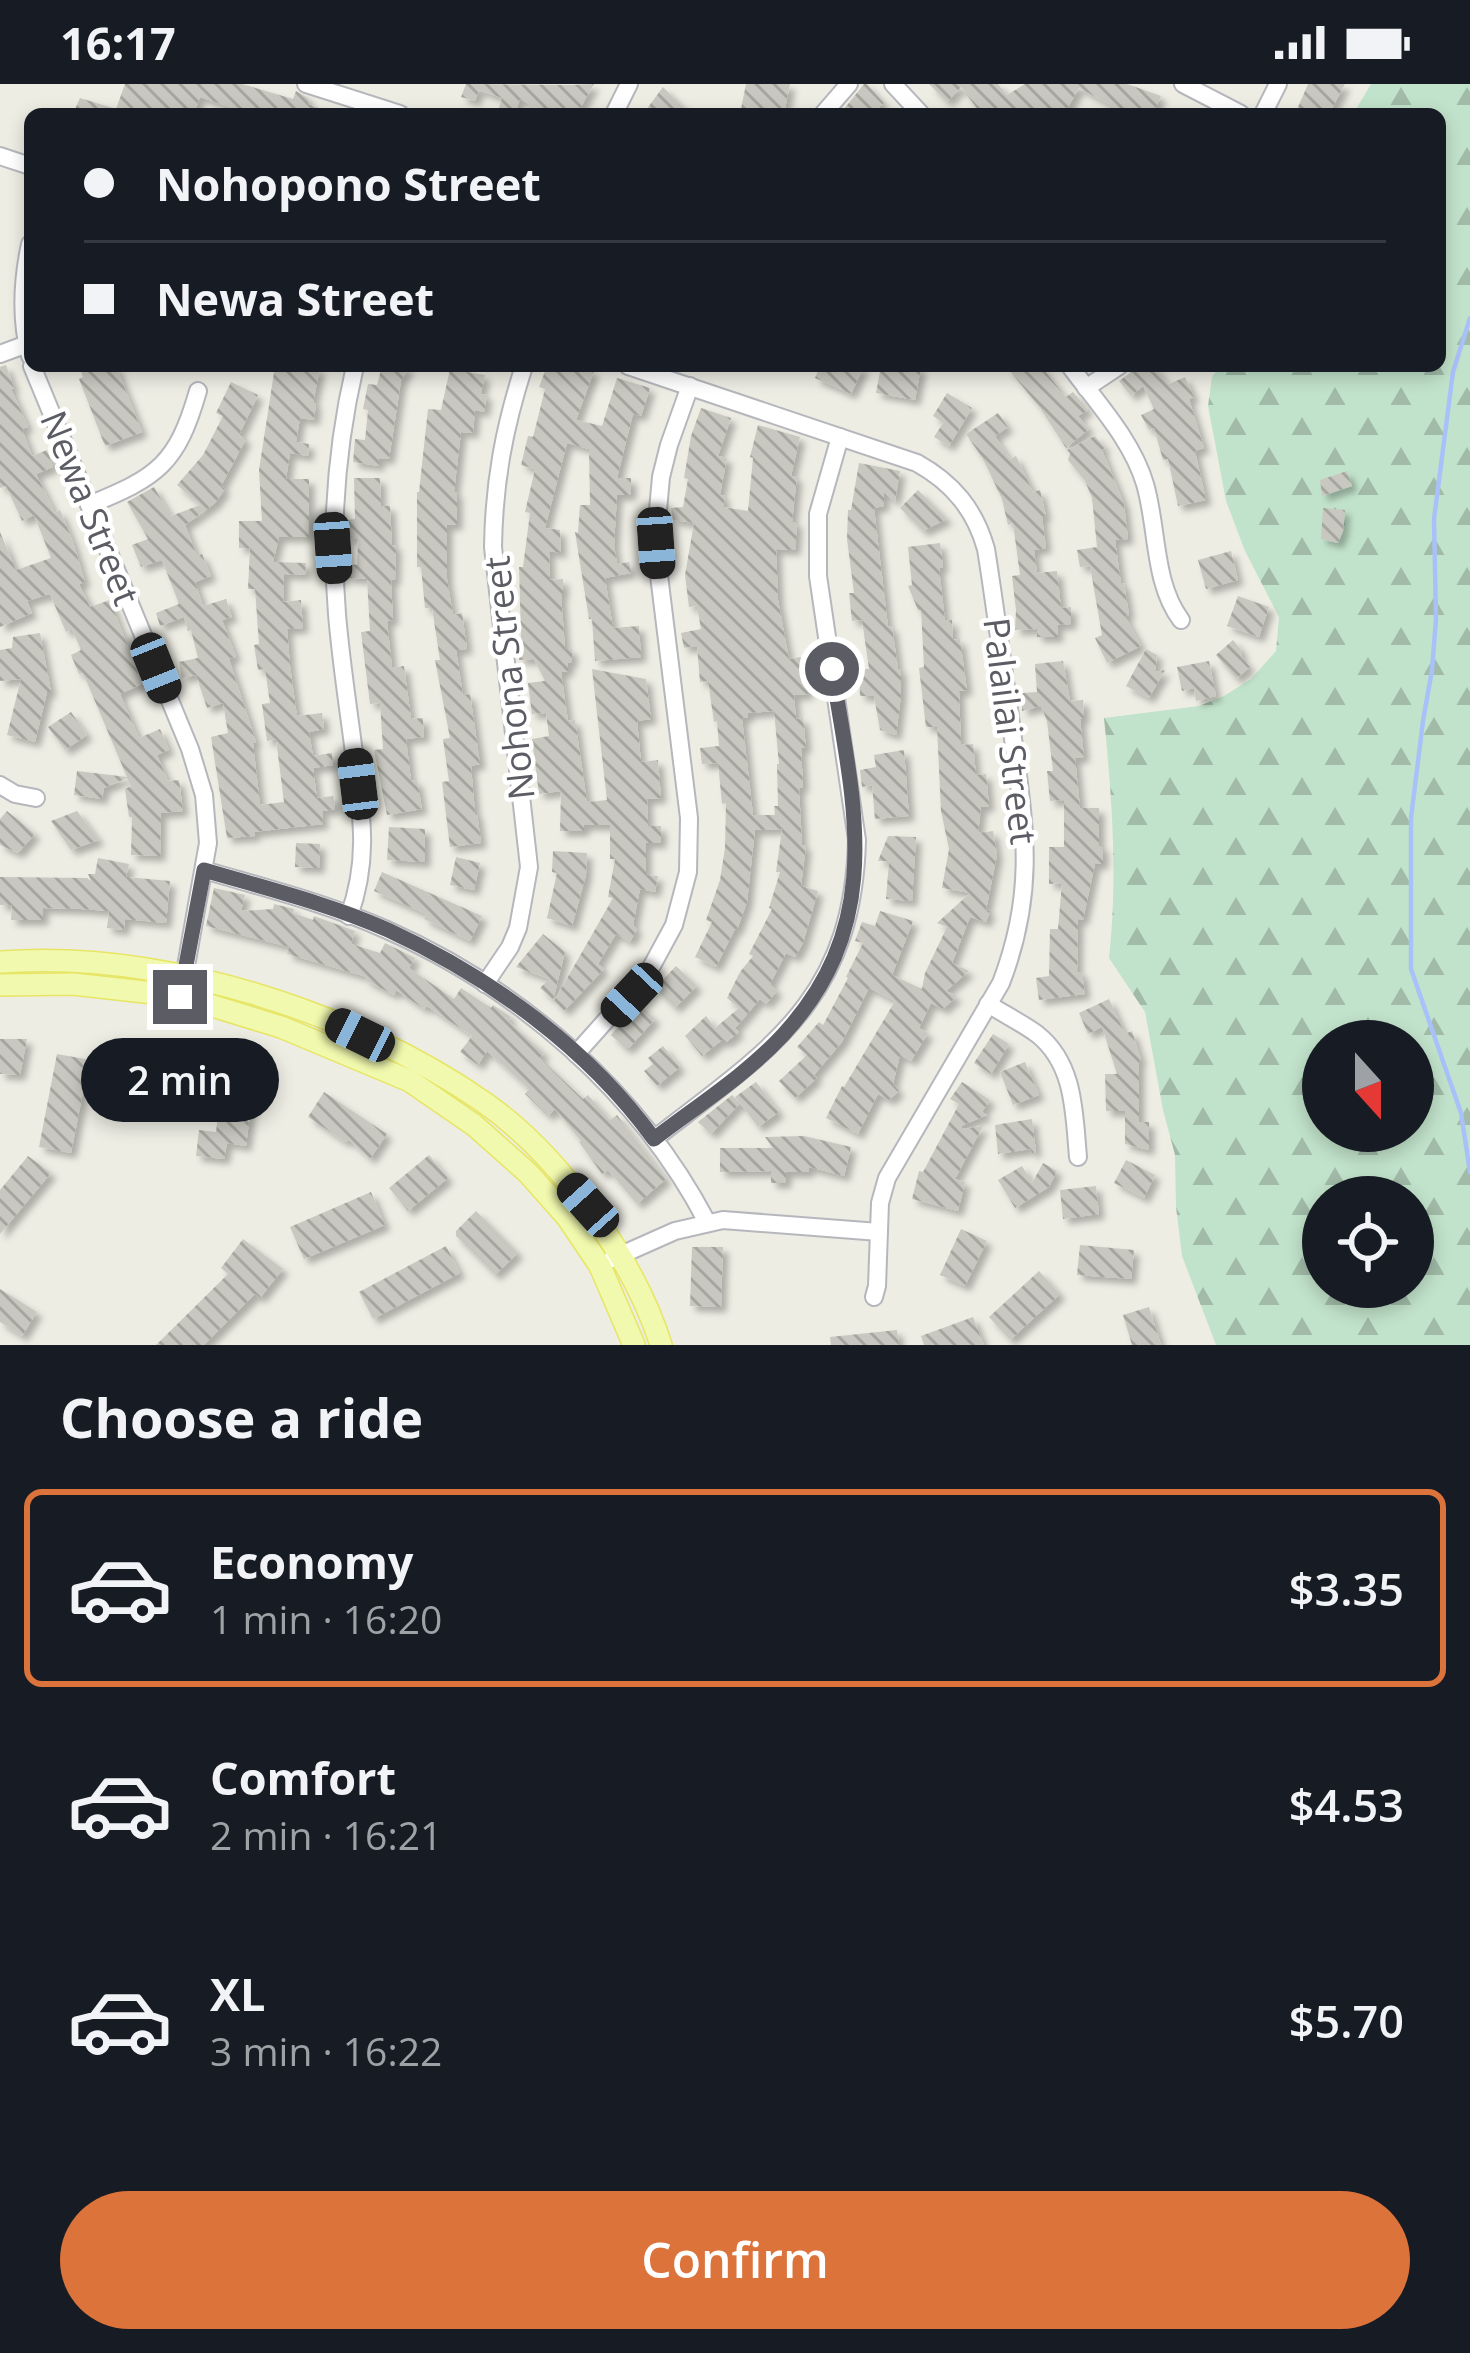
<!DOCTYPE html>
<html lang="en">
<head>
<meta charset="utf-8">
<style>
	body { margin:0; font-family:"Open Sans",sans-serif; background:#242831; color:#f1f3f6; height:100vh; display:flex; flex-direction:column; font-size:45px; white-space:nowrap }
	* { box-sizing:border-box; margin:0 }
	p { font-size:39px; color:#9ea1a6 }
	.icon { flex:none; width:66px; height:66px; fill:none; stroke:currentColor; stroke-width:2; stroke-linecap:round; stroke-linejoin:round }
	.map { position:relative; height:1261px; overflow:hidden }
	.sheet { display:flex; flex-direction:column; background:#171b24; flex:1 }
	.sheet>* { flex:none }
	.hud { position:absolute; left:24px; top:24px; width:1422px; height:264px; border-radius:18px; box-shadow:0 6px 18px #0003; display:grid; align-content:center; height:264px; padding:0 60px; background:#171b24 }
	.needle { width:78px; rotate:159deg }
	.controls { position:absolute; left:1302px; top:936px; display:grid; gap:24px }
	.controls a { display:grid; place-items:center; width:132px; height:132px; border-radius:50%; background:#171b24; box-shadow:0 6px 18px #0003; font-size:60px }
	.end { position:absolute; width:54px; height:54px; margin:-27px; border:15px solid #5c5d64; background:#fff; box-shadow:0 0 0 6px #fff }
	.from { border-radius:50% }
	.bubble { position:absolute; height:84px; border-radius:42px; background:#171b24; box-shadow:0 6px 18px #0003; font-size:39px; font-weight:600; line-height:84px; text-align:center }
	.car { position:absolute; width:36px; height:72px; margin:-36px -18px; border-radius:15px; box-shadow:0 0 9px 3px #0007; background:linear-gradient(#222 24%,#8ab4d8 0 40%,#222 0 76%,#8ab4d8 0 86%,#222 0) }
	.hud b { display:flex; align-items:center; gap:42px; height:114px; font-size:45px }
	.hud b+b { border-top:3px solid #363941 }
	.hud i { width:30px; height:30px; background:#f1f3f6 }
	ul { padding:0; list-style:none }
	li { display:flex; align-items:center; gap:36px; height:198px; margin:0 24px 18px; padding:0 36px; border:6px solid transparent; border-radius:18px }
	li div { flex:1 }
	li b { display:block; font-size:45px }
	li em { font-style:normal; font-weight:600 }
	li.on { border-color:#dc733b }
	li>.icon { width:108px; height:108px; stroke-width:1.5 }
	h2 { padding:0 60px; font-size:54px; line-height:144px }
	.button { display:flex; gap:24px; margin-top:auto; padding:24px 60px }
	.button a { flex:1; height:138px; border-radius:72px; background:#dc733b; color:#fff; font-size:48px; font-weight:600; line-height:138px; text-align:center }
	.status { display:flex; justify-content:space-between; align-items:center; height:84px; padding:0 60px; background:#171b24; direction:ltr }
	.status svg { height:33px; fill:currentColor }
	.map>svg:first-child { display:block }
	.forest { fill:url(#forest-firs); fill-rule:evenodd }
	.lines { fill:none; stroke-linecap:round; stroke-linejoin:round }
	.stream { stroke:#a9c1f9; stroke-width:4.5 }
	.building { fill:url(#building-back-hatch); fill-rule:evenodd; filter:url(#shadow) }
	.minor-casing { stroke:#b6b7bd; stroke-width:20 }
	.major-casing { stroke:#e7e564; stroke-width:24 }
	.minor { stroke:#fff; stroke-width:16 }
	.major { stroke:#f1f9ae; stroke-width:21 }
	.route { stroke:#5c5d64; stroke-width:15 }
	.labels { text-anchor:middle; stroke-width:9; stroke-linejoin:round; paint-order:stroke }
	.street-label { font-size:36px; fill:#5c5d64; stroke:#fff }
</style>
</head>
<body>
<div class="status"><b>16:17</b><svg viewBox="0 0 49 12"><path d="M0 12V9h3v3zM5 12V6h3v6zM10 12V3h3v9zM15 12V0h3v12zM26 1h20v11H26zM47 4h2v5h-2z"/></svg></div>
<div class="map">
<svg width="1470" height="1261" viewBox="0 0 1470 1261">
	<defs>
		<pattern id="forest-firs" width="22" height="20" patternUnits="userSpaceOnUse" patternTransform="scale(3)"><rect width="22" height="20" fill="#c2e3cb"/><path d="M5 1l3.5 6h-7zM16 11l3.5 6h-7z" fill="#a1bba8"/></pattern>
		<pattern id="building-back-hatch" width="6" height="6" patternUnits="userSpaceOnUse" patternTransform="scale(3)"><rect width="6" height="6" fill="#c9c8c0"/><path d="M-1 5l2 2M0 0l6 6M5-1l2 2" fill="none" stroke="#a6a6a0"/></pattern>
		<filter id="shadow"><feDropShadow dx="5.5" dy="5.5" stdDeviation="3" flood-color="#0004"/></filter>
	</defs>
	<rect width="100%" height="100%" fill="#edede4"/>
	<path class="forest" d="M1371,0H1470V1261H1216L1182,1172L1176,1123L1175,1071L1163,1026L1145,928L1109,874C1118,794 1112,714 1104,634L1199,622L1224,612L1251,595L1276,567L1279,533L1245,467L1226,417L1208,322L1212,293L1220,282H1440V30H1353ZM1323,957H1413V1047H1323ZM1323,1113H1413V1203H1323Z"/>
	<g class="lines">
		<path class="stream" d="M1470,234L1453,288L1434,435L1436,535L1432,586L1423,637L1411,734V885L1461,1029L1470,1088"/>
	</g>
	<g class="building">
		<path d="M125,0H242L293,15L296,7L308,14V20L333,29L250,30L200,13L194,30H73L80,14L116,25Z"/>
		<path d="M466,0L571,1L594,0L577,30H546L520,15L515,30H507L498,27L502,14L479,6L475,17L461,13Z"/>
		<path d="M746,0H790L784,30H740Z"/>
		<path d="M864,0H867L884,19L871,30H840Z"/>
		<path d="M929,0H998L1007,11L1025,0H1127L1161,12L1153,30H1127L1079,4L1067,25L1060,30H981L961,3L947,18Z"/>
		<path d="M1308,0H1345L1329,30H1295Z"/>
		<path d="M663,3L690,30H643Z"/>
		<path d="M6,281L14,304L11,305L28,343L22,345L32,372L47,366L53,383L36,390L55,429L60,426L73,458L85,498L79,500L90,523L110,516L142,600L120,610L139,654L160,645L169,666L157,671L168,697L179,696L183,727L161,729L160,772L131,771L132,733H129L125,705L131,702L127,694L104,704L102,715L74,711L77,687L127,693L83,589L79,590L71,571L81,566L72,545L66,548L50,510L27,517L32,529L0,543V448L16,486L51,474L34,431L22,437L6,402L0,404V283Z"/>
		<path d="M79,282H116L142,348L105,362L79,295L83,293Z"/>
		<path d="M275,282L320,284L313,319H316L314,336L300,334L296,358L309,360L308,372L290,369L286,395H309V453H279L273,478L306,479L305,491L284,490L283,518L301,516L303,544L287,545L290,582L297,632L322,629L324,645L309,648L313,672L332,669L333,681L313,684L317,714L333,712L335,725L322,727L323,740L254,748L255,752L227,754L211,653L228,649L223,619L207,624L196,591L182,594L179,578L198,574L191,546L188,547L184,533L160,542L156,529L179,520L162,476L141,483L132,461L148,455L127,418L154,403L171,432L200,421L177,401L203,371L223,332L216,329L231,298L258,311L239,351L246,355L221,402L225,405L215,419L185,441L197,472L202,470L211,492L195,498L203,522L226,515L232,533L222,536L236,573L229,575L256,658L253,659L260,721L284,718L276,655L267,657L262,620L270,619L265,585L258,586L254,561L259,560L255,505H248L250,464H239V437H262L259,386Z"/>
		<path d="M382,282H409L401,297L389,375L379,374V382L353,378L355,355L365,356L368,326L363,325L368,300L377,301Z"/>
		<path d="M547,282H579L594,287L576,336L602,342L617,294L650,304L641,332L633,330L617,394H631V411H617L614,461L617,480L629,478L631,489L605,494L613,544L639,542L641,573L595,577L592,535H589L575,448L578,449L580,421H590L589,365L567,359L545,444L560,446L561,469L549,467L550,496L563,495V510H561L565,565H572V578L568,579V587L561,588L568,637L575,636L587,718L607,716L592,585L646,595L651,635L637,637L641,678L658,676L661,714L647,715L648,742H661V759H646V791L658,792L655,808L640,805L633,841L637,845L630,858L616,850L598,880L604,885L564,927L554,917L613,814L608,813L615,775H610V741H584V747H560L561,707L539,710L532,655L549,652L546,629L532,630L528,599L545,597L534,575L519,576L521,550L519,483H523L530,429L525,428L535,385L521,381L528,352L533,353L545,305L539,303Z"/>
		<path d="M820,282H864L851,310L815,294Z"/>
		<path d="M881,282L921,283L915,316L876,309Z"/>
		<path d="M1006,282H1041L1066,313L1073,308L1088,326L1078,332L1089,345L1066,364L1040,324Z"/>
		<path d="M1132,282H1154L1169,300L1185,293L1194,313L1189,315L1204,364L1195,367L1206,416L1178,422L1168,375L1163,376L1154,344L1149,346L1141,331L1154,325L1143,302L1131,312L1119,297L1130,289Z"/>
		<path d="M450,285L485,291L481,310L487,311L484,328L475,326L473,349L461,348L454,408H457V441H447V495L453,531L462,529L467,565L456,566L463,611L470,610L480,680L471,682L475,729H477L481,759L450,763L442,698L449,697L443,655L450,654L435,576H440L432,524H425L421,483H417V408H419L428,325L441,326Z"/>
		<path d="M947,309L972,324L949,362L934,353L943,339L933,332Z"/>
		<path d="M701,324L731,334L718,372L727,374L720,411L725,412L723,423L748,427L753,374L750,373L758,341L800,353L791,392H797L792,438H797L795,466L776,465L778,516L789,575L807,572L810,586L806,587L808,610L794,611L796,635L803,634L806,664H801L803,703L799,704L802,761L806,762L801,802L818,807L803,859L795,873L786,869L770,900L777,907L766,920L760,915L735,944L739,948L725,959L722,956L702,972L685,952L706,932L715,944L739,924L727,914L740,888L753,872L749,870L772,825L769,824L780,788H776L782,745L755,746L747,818L737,846L735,845L716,883L695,873L712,838L706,836L720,796L725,764L726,719L722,720L718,679L702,680L700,664L719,662L717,637L714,638L708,597L700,598L697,562L684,564L681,549L701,545L697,522L689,523L685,491L694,439L673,436L671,424L683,423L688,395L684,394L691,352ZM774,627L779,680H777L778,722H774L775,731H753L742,634L748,633V629Z"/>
		<path d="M998,329L1008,343L995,352L1010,375L1016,372L1033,408L1040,406L1046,432L1042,433L1046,464L1034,466L1037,489L1057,487L1061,524L1071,523V540L1057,541L1058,553H1037V545L1015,546L1016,526L1012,492L1020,491L1013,439L1008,441L1002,415L983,375L966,350Z"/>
		<path d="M1095,352L1105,364L1102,366L1124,420L1128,455L1115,456L1121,500L1124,499L1129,531L1125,532L1141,562L1107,579L1095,554L1102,551L1090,482L1080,483L1077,466L1097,463L1092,414L1085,397L1068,376L1070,369L1067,366Z"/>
		<path d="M859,379L900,387L895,418L884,408V422L874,424L888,543L892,542L898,585H901V611L896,651L880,646L874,612H860L859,585H869L862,536L852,537L849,509H854L847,455L848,426H851Z"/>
		<path d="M1347,387L1352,402L1322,412L1320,396Z"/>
		<path d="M354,394H380L381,422H390L392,461H396L395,496H391L393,536L387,537L392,584L404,582L411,635L423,634L424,653L406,655L411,697L417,696L422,725L387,731L374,666L383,665L380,619L370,620L361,548L370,547L367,495L348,494L349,480L357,481L358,455H347V436L355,435Z"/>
		<path d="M918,406L947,435L923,447L900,424Z"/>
		<path d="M1323,424L1345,426L1343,447L1338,459L1321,455Z"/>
		<path d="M940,459L943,483L939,484L945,537L952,536L953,556L960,555L967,606L959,607L961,661L973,660L976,691L986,690L989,722L981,723L978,749L993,747L997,771L986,826L990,827L986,838L970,833L952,879L969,887L946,907L957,912L943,925L931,919L919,944L928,949L911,977L900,971L893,1000L899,1007L889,1016L878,1010L858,1050L826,1034L842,1002L844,1003L895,917L869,904L842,958L814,991L817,994L795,1014L779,997L807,971L797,963L819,938L823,941L848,894L846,893L863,859L855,857L862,838L875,842L880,827L913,837L892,891L922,905L925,889L947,843L937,839L970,809L942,804L949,765L941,727L937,643H926L919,584L924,583L921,526H918L908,502L912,501L908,463Z"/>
		<path d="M1231,467L1238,496L1206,505L1198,476Z"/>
		<path d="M1238,512L1269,523L1259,553L1227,542Z"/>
		<path d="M40,549L51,608H47L35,658L7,651L21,595L0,597V566L12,564L13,553Z"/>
		<path d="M1233,556L1242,567L1241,572L1250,583L1236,595L1216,571Z"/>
		<path d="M1146,565L1157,571L1155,588L1165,586L1149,614L1126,602Z"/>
		<path d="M1063,577L1070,617L1083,616L1084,635H1080L1084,673L1075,674L1080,724H1099V762H1103V780H1095L1083,836L1078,835L1077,888H1082L1085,910L1039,916L1036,894L1049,892L1050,845H1058L1062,799L1049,800V763H1064V716L1050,717L1047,687H1053L1047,637L1041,622L1022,627V609L1037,608L1035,580Z"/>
		<path d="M1209,577L1216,612L1196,617L1194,604L1182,607L1177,583Z"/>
		<path d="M71,628L87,651L65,666L48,643Z"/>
		<path d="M904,666L909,732L875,735L872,701L862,703L860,686L876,683L874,671Z"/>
		<path d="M7,727L35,750L18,769L0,761V735Z"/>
		<path d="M77,727L99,756L71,766L51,737Z"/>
		<path d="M389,743L425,745V778L387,776Z"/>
		<path d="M888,752L916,753L912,817L886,815L889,777H878Z"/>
		<path d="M296,759L320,760L319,784L295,783Z"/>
		<path d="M553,767L587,769L586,791L572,842L547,834L557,789L552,788Z"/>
		<path d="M456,773L480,779L474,806L450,801Z"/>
		<path d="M98,774L129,780L126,793L170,797L166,839L125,835L124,846L107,844L109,827L81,825L43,824V836H11L12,821H0V793L87,794L91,797L88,790H95Z"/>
		<path d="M382,788L482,832L470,857L424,835L426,830L374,807Z"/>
		<path d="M214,804L245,811L241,827L273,825L274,820L294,825L293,829L313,836L314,832L355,847L351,860L380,869L385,859L415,874L409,884L454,915L461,904L491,924L493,921L511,933L508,937L544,969L540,974L583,1015L588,1011L610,1036L617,1031L666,1095L637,1120L608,1086L602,1090L579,1058L581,1057L555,1025L548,1032L525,1010L529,1005L487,967L478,981L460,968L472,952L427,922L424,925L396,906L394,911L365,896L367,893L287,870L289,863L206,842Z"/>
		<path d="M543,850L565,868L553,916L540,904L549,895L516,883Z"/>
		<path d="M676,882L697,902L675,924L655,904Z"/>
		<path d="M1109,915L1125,950L1132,947L1141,976L1139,977V1038H1149V1066L1125,1060V1027H1106L1105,990H1117L1102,943L1088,950L1079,929Z"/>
		<path d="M638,920L655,935L629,964H625L611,951Z"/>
		<path d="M993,950L1009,960L991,990L974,979Z"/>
		<path d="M0,955H27L20,991L0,990Z"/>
		<path d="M663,962L680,983L657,1002L644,987L653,980L648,974Z"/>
		<path d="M57,970L107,979L108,974L229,1001L230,987L255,990L246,1062L227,1059L224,1075L196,1072L199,1046L216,1048L219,1023L86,993L71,1069L39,1063Z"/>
		<path d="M1025,978L1039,1011L1013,1021L1000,988Z"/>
		<path d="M756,998L779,1028L758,1043L740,1019L711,1050L698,1038L732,1011L740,1019L735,1013Z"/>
		<path d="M962,998L990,1016L982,1028L987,1031L961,1042L962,1045L983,1042L955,1095L965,1098L958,1127L912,1115L919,1087L923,1088L959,1020L950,1015Z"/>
		<path d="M324,1008L387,1050L370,1075L349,1056L345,1058L308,1033Z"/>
		<path d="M1032,1035L1036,1068L1032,1069L1030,1065L998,1070L995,1041Z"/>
		<path d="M804,1052L851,1063L844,1092L809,1083V1088H786V1099H771V1087L720,1088V1064H773L765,1053Z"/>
		<path d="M429,1071L448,1094L408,1127L389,1104Z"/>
		<path d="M28,1072L51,1089L0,1150V1106Z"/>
		<path d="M1126,1076L1155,1091L1144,1114L1114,1099Z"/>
		<path d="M1043,1079L1057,1087L1049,1103L1015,1124L998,1096L1022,1082L1032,1099Z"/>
		<path d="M1096,1102L1099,1130L1063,1135L1060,1106Z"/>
		<path d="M371,1108L385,1141L304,1175L290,1143Z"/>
		<path d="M476,1127L518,1169L495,1191L456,1152V1147Z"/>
		<path d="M961,1145L987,1157L965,1202L940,1191Z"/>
		<path d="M243,1155L283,1185L260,1214L255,1210L204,1261H156L228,1190L221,1184Z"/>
		<path d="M1080,1161L1134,1166L1131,1195L1077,1191Z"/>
		<path d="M446,1162L460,1189L373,1235L359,1208Z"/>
		<path d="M692,1163H723L721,1223L690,1222Z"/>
		<path d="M1039,1187L1060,1210L1010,1256L989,1233Z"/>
		<path d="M0,1205L37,1228L22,1252L0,1238Z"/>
		<path d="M1149,1223L1161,1261H1132L1123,1231Z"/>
		<path d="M973,1233L984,1261H924L921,1252Z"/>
		<path d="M897,1246L899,1261H831L830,1253Z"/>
	</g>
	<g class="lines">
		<defs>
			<g id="minor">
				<path d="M306,0L400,30"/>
				<path d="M893,0L921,30"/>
				<path d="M1183,0L1241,30"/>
				<path d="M614,30L629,0"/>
				<path d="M823,30L849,0"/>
				<path d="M1263,30L1278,0"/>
				<path d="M0,72L30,82"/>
				<path d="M30,160C22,198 20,235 30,272"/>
				<path d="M0,270L27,260"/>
				<path d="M32,282L190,665L204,711L208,759L183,899"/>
				<path d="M628,282L917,379C953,399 975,426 986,465C995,521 1002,577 1010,632C1023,734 1039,800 1001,899L887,1094L880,1119L877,1202L874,1213"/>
				<path d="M1070,282C1097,319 1132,356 1145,400C1158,444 1153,499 1181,536"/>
				<path d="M1086,304L1119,282"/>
				<path d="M89,421C158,393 177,380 198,307"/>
				<path d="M0,701L15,710L36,714"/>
				<path d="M204,786C265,804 329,820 387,846C520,905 639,1008 707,1138"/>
				<path d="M349,832C369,777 362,733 355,677C349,628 341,579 337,530C330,446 336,364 355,282"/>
				<path d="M485,900L510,863L518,844L529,783L493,463C494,398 504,344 524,282"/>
				<path d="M988,920C1004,930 1022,939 1037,950C1075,980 1074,1029 1078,1073"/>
				<path d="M576,970L648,889L674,841L688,788L689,734L655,459L661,393L669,361L690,302"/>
				<path d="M654,1055C769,966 853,917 857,756L818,492V430L840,353"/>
				<path d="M612,1175L675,1147L723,1136L879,1148"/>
			</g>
			<g id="major">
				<path d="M0,878C161,866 353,927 485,1019C559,1071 634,1175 661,1261"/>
				<path d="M0,901L73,900L180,912L281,943L410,997L474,1041L528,1089L567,1133L600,1182L634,1261"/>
			</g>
		</defs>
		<use href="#minor" class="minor-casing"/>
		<use href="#major" class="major-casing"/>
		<use href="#minor" class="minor"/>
		<use href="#major" class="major"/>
	</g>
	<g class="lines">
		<path class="route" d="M180,913L204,786C265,804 330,820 388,846C490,893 588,964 654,1055C697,1022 746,991 783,951C887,838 854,721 832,585"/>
	</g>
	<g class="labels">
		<g class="street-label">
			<text transform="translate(90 424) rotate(68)" y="13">Newa Street</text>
			<text transform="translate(509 594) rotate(-96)" y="13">Nohona Street</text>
			<text transform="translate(1010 647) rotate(83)" y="13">Palailai Street</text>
		</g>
	</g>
</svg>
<div class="controls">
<a><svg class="needle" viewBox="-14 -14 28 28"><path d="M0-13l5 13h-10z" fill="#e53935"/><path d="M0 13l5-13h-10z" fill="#9ea1a6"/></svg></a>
<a><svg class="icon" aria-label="locate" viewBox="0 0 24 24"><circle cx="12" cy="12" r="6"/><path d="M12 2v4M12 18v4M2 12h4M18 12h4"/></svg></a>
</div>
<i class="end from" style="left:832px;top:585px"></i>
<i class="end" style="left:180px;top:913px"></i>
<div class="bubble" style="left:81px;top:954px;width:198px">2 min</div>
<i class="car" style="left:656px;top:459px;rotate:176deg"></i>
<i class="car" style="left:333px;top:464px;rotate:176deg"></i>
<i class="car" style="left:156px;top:584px;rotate:158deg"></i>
<i class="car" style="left:358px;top:700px;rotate:353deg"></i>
<i class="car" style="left:632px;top:911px;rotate:223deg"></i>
<i class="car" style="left:360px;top:951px;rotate:296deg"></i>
<i class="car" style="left:588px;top:1121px;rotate:318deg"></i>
<div class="hud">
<b><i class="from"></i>Nohopono Street</b>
<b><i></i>Newa Street</b>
</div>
</div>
<section class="sheet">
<h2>Choose a ride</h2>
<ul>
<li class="on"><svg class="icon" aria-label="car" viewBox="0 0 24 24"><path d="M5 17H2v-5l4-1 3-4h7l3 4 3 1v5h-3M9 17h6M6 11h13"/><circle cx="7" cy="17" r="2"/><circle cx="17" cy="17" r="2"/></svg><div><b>Economy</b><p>1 min · 16:20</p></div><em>$3.35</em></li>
<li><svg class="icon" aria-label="car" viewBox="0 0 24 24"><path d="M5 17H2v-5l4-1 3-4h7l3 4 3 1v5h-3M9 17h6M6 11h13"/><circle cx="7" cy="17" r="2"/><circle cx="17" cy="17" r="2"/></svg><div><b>Comfort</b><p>2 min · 16:21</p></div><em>$4.53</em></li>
<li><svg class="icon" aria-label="car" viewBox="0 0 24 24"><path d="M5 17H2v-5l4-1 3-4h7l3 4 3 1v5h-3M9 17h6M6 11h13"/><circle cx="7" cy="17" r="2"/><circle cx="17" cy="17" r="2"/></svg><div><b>XL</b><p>3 min · 16:22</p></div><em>$5.70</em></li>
</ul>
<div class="button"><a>Confirm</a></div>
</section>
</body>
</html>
